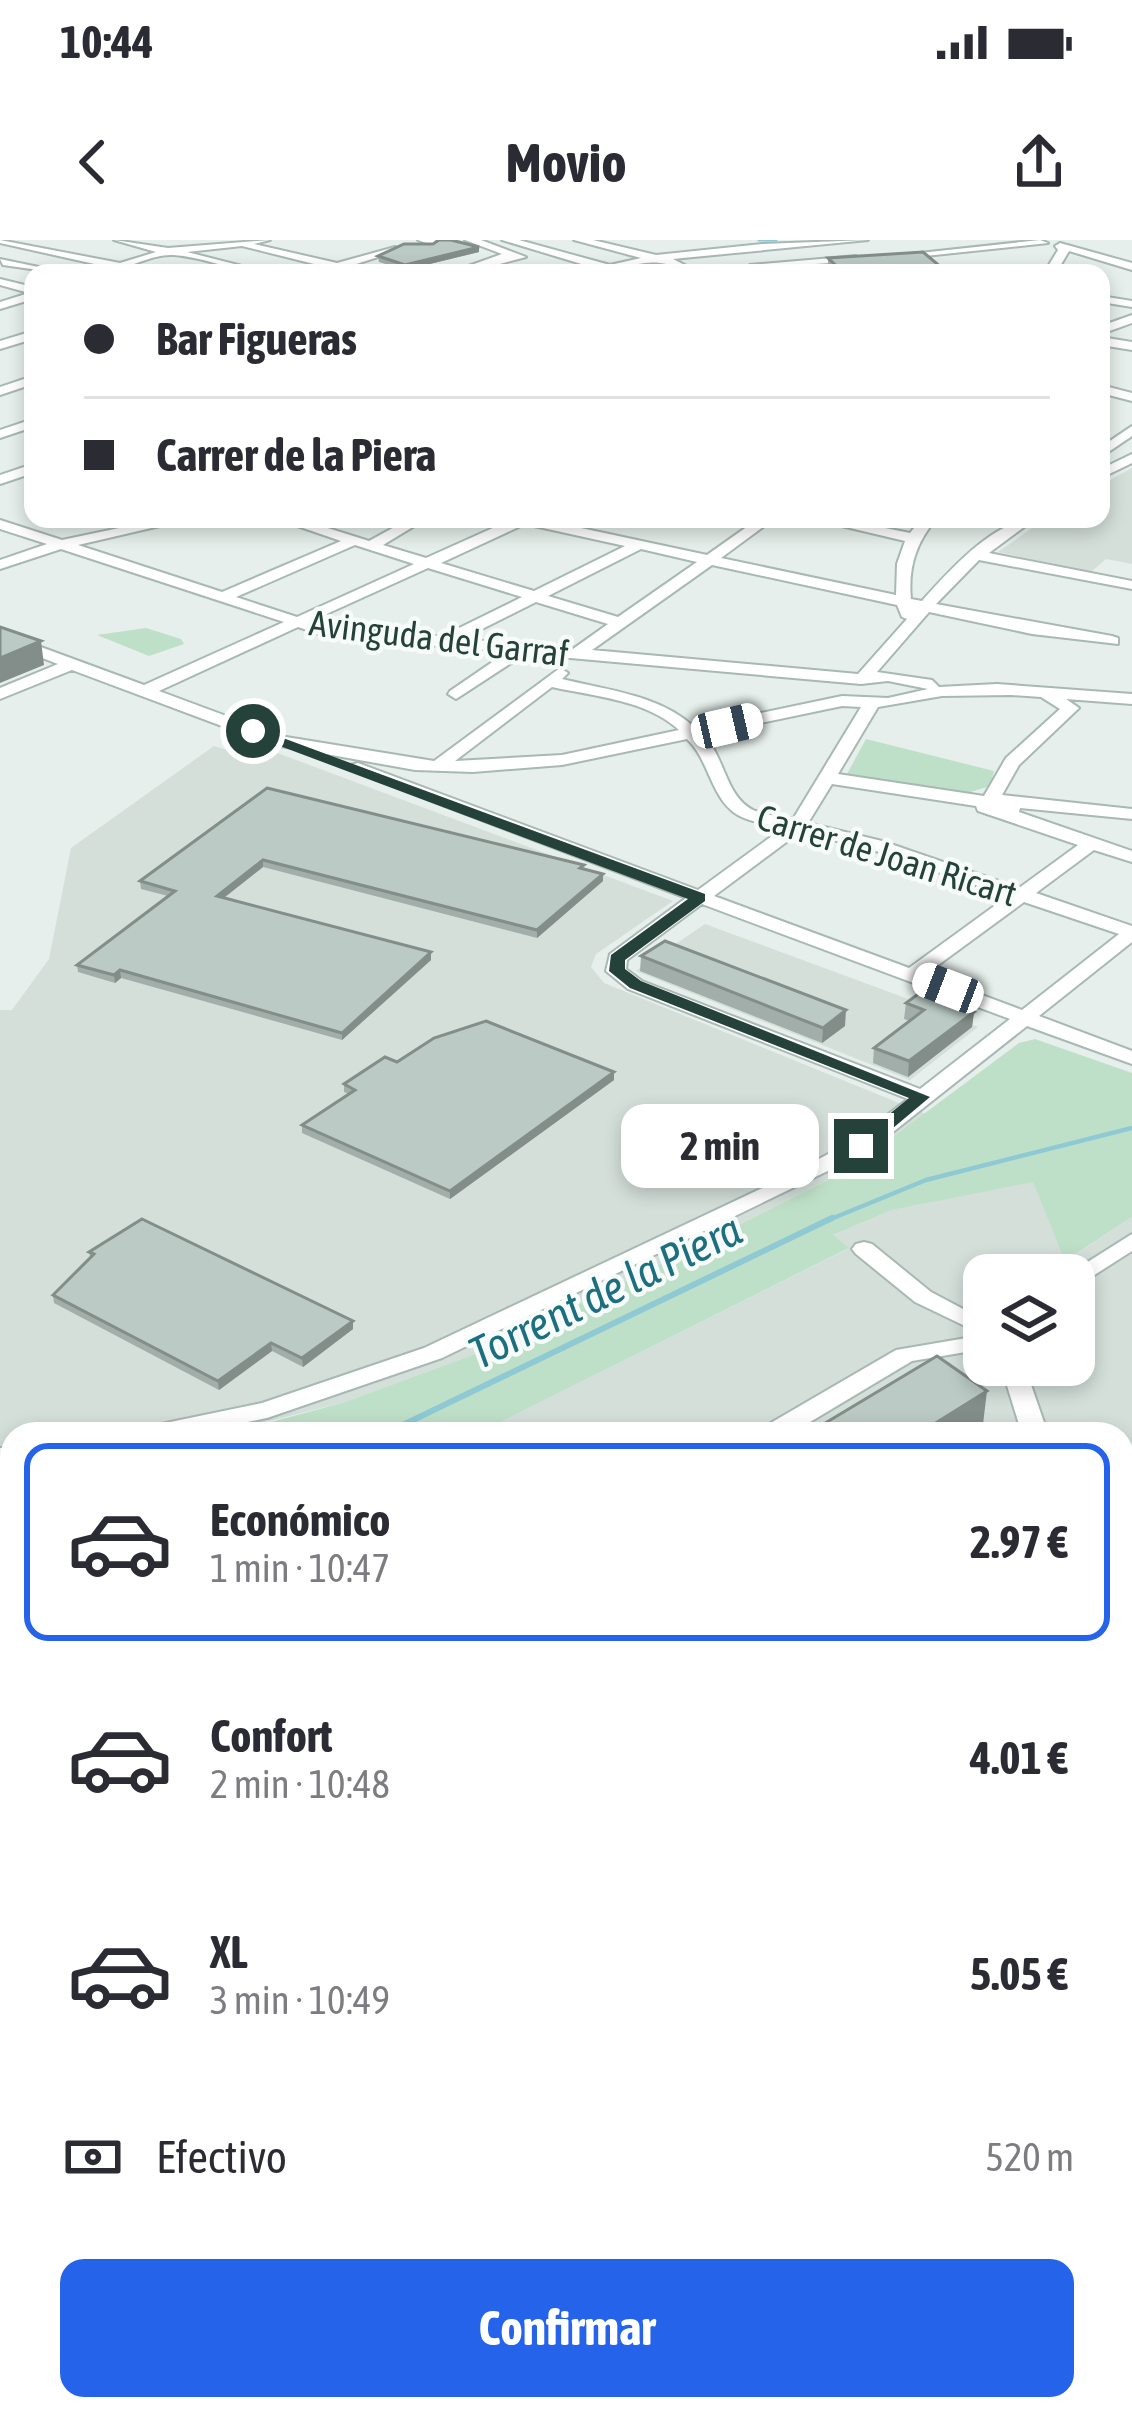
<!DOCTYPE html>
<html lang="es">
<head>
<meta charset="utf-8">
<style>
	body { margin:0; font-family:"Asap Condensed",sans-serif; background:#f7f7f7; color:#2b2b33; height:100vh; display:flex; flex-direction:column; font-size:45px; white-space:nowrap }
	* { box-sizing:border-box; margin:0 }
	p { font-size:39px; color:#7c7c81 }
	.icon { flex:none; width:66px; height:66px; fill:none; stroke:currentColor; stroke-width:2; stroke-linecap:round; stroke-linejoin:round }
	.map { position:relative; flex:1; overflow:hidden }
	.side { position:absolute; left:0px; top:1182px; width:1134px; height:999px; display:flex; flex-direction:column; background:#fff; border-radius:36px 36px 0 0; box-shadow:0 6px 18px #0003 }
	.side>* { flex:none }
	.banner { position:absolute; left:24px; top:24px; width:1086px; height:264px; border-radius:24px; box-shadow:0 6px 18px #0003; display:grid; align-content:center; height:264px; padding:0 60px; background:#fff }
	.buttons { position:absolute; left:963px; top:1014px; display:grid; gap:24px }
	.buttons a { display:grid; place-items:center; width:132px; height:132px; border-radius:24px; background:#fff; box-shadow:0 6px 18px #0003; font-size:60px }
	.end { position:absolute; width:54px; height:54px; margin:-27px; border:15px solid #24423a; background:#fff; box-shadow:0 0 0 6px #fff }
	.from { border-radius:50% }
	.bubble { position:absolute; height:84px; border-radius:24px; background:#fff; box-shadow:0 6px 18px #0003; font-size:39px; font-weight:700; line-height:84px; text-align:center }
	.car { position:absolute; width:36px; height:72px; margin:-36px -18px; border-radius:15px; box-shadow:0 0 9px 3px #0007; background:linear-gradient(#fff 24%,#345 0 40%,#fff 0 76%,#345 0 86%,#fff 0) }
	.banner b { display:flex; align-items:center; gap:42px; height:114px; font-size:45px }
	.banner b+b { border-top:3px solid #e1e1e2 }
	.banner i { width:30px; height:30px; background:#2b2b33 }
	ul { padding:21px 0 0; list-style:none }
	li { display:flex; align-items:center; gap:36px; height:198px; margin:0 24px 18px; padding:0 36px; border:6px solid transparent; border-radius:24px }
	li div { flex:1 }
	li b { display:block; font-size:45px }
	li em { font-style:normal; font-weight:700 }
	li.current { border-color:#2563eb }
	li>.icon { width:108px; height:108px; stroke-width:1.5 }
	.pay { display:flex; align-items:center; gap:30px; height:132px; padding:0 60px; font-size:45px }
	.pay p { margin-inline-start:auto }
	.cta { display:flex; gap:24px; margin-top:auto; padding:24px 60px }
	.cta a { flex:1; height:138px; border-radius:24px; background:#2563eb; color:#fff; font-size:48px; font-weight:700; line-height:138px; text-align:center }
	.status { display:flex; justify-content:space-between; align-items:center; height:84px; padding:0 60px; background:#fff; direction:ltr }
	.status svg { height:33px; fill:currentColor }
	header { display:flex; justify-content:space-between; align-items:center; height:156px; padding:0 60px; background:#fff; font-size:54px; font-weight:700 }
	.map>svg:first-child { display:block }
	.built { fill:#d4dfda; fill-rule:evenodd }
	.green { fill:#bfe0c8 }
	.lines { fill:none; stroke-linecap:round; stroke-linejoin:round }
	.stream-far3 { stroke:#8ec9d4; stroke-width:3 }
	.stream-far2 { stroke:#8ec9d4; stroke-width:4.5 }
	.stream-far1 { stroke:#8ec9d4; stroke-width:6 }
	.stream { stroke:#8ec9d4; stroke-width:8 }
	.minor-casing { stroke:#a8b8b2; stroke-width:4 }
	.minor { fill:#fff; fill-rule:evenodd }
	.wall { fill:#a1aea9 }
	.shaded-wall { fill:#838d89 }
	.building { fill:#bbcac4; stroke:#838d89; stroke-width:3 }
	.route { fill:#24423a }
	.labels { text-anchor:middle; stroke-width:9; stroke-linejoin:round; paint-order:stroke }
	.far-street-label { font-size:36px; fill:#24423a; stroke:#f7fbf9 }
	.water-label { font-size:45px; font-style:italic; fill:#1c6f80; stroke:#f7fbf9 }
</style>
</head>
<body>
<div class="status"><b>10:44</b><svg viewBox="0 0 49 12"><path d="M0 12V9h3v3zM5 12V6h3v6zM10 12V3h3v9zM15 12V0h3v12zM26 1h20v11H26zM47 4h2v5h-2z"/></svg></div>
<header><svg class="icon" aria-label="back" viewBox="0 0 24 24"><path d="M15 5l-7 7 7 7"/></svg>Movio<svg class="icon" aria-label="share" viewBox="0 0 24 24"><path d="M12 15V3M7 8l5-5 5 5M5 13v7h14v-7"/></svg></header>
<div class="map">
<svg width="1132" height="2179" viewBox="0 0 1132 2179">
	<rect width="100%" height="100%" fill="#e6efeb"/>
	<g class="built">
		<path d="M1132,228V324L1106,319L1091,332L998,312L1045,279H1101V245Z"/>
		<path d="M248,502L673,661L596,714L591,727L604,743L926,874L850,929L561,1074L486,1110L345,1162L217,1194H12V1209L0,1210V770H12L49,719L71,608L214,506L224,509Z"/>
		<path d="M705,684L938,770L978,787L910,840L636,731Z"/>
		<path d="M1033,941L1066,1021L1132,977V1229L1122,1231V1194L483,1190L848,1009L831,996L892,970ZM984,1035H1074V1125H984Z"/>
		<path d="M1132,1384V1628L1122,1615V1393Z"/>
	</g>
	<g class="green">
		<path d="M146,388L181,399L184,404L149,416L97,395Z"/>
		<path d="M866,499L994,531L990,546L964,554L854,538L847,534Z"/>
		<path d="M1035,799L1132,833V977L1065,1021L1033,942L892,970L833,995L849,1008L484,1190L488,1194H246V1189L345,1162L486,1110L561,1074L850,929L1019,803Z"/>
		<path d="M12,1253V2169H88L114,2179H0V1254Z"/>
		<path d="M1132,2140V2179H1024L1037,2169H1122V2143Z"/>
		<path d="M577,2169H744L759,2179H569Z"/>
	</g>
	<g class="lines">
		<path class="stream-far3" d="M759,0H776"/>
		<path class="stream-far2" d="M826,981L926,940L1132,888"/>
		<g class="stream-far1">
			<path d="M384,1194L832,978"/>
			<path d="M0,1348L12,1345"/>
		</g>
		<path class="stream" d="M592,2179L597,2169"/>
		<defs>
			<g id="minor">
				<path d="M0,0L120,23L156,12L114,0L168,8L270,0L254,4L337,23L395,7L400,10L350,26L371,33H350L242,6L187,12L270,33C236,33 206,17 173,15C148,14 123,33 96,33L108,27L0,3Z"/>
				<path d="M418,0H435L436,2L431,5Z"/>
				<path d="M465,0H481L526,17L466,33H449L502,14Z"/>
				<path d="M502,0H519L610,25L641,18L574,0H593L656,15L762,4L868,0L673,19L700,33C684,33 675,24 660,23C636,20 613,33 589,33L598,29Z"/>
				<path d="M1040,0L1048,3L897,19L892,16Z"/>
				<path d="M1060,3L1132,23V30L1069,11L1056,33H1044L1058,10L1055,6Z"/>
				<path d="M856,16L860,21L756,28L750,25Z"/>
				<path d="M0,19L53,30L59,33L3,25Z"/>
				<path d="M0,39L33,47V59L0,69V62L29,53L0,45Z"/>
				<path d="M1101,56L1132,61V67L1101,62Z"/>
				<path d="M1132,75V83L1101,94V86Z"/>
				<path d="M33,91V99L0,109V101Z"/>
				<path d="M1101,97L1132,102V110L1101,105Z"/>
				<path d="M33,136V144L0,155V147Z"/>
				<path d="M1101,145L1132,153V161L1101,153Z"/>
				<path d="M33,179V187L0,198V190Z"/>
				<path d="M1132,186V196L1101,217V207Z"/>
				<path d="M1132,214V223L1101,238V229Z"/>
				<path d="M33,224V233L0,244V235Z"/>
				<path d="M162,279H190L78,305L222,352L341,301L277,279H299L369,301L409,279H426L383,305L426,318L513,279H539L707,315L758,279H774L721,318L896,355L897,324L905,301L812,279H840L910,293L921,279H936C916,303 908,327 911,359L922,361C948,332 995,279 1035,279L989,313L1132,341V349L979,320L936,364L1112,396L1118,398V404L1032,394L929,372L877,432L932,440L939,447L997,444L1132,454V464L1066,459L1079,468L1019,525L1002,555L1132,569V579L1020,568L1019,572L1132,611V622L1094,610L1036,653L1132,686V702L1039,776L1132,811V824L1027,786L869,911L442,1118L267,1178L190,1194H138L151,1186L262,1163L424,1108L777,941L853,901L908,859L628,749L606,731L610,714L686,658L343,527L358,523L698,650L783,588C770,585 756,583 744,578C711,565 711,521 687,499L562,525L473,532L415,530L270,504L72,430L0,459V448L58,424L0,402V392L144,445L284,382L61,309L0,329V320L47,304L0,289V280L62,300ZM525,284L625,306L534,351L441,323ZM355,305L414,324L297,377L236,357ZM641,309L697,322L618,377L548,356ZM712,325L897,365L902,377L907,379L858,434L592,410ZM428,328L522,357L451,392L448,397L327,387L311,381ZM536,362L608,384L573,409L462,399ZM298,387L325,396L507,412L450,451L448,454L456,459L525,414L861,444L888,441L928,449L888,458L842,456L694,487C660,455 607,450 562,439L568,433L560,428L434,521L280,496L159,451ZM552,447C593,456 647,460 679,490L562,515L455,521ZM1011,455L1041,457L1060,469L1006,518L984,556L838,534L878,467L942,456ZM842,466L861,467L793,579C780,576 764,575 753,570C725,556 725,516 703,495ZM832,544L976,566L978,571L1078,605L1019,648L882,601L808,583ZM800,592L870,609L1008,656L909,728L714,656ZM1024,662L1119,694L1022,770L926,734ZM702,664L1010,779L920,849L642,741L626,729L627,720Z"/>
				<path d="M1132,994V1011L1074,1048V1035H1067Z"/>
				<path d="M864,1002L872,1004L931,1052L965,1070L984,1063V1079L965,1086L915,1062L856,1014L852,1009L856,1004Z"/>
				<path d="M984,1095V1109L912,1121L790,1194H758L762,1188L896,1110Z"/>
				<path d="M1005,1125H1029L1028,1136L1048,1194H1022L1004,1136Z"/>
				<rect x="0" y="1208" width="12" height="16"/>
				<rect x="0" y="1227" width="12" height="18"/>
				<path d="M1132,1234V1252L1122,1255V1237Z"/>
				<path d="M1132,1257V1275L1122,1278V1260Z"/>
				<path d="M12,1959V2124L0,2129V1963Z"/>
			</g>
		</defs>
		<use href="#minor" class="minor-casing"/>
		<use href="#minor" class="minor"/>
	</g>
	<g class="wall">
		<path d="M479,7V12L405,30L379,22L378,16Z"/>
		<path d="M828,18L948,33H833L828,28Z"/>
		<path d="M267,548L584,629L603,641L537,698L263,627L224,658L431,712V720L342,800L121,738L115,743L78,732L77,725L168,656L141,649L140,641Z"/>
		<path d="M641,716L845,786L822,803L640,731Z"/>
		<path d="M906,763L974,772L972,787L908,837L873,823L874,808L910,781L904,779Z"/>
		<path d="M397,822L614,840L450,959L302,893V885L349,854L344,852V844Z"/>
		<path d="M89,1012L353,1081V1089L303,1127L272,1111L219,1150L54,1063L53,1055L90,1017Z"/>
	</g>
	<g class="shaded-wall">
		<path d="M479,7V12L405,30V25Z"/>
		<path d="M41,401L44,425L0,443V418Z"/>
		<path d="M263,620V627L217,663V656Z"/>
		<path d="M603,634V641L537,698V690Z"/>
		<path d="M431,712V720L342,800V793Z"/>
		<path d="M120,730L121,738L115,743L114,735Z"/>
		<path d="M846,770L845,786L822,803L823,788Z"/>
		<path d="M974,772L972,787L908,837L909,821Z"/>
		<path d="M614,832V840L450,959V951Z"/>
		<path d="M353,1081V1089L303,1127L302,1118Z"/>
		<path d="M271,1103L272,1111L219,1150L218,1141Z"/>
		<path d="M987,1151L983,1184L967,1194H918Z"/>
	</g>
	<g class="building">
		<path d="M439,0H451L479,7L405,25L378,16L404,4H433Z"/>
		<path d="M923,12L948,33H844L828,18Z"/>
		<path d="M0,387L41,401L0,418Z"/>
		<path d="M267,548L584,625L580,628L603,634L537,690L263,620L217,656L431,712L342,793L120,730L114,735L77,725L175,651L140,641Z"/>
		<path d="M665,701L846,770L823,788L641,716Z"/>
		<path d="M921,752L974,772L909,821L874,808L924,770L906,763Z"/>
		<path d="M486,781L614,832L450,951L302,885L355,850L344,844L385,817L397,822L434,798Z"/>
		<path d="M142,979L353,1081L302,1118L271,1103L218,1141L53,1055L94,1014L89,1012Z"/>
		<path d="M937,1116L987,1151L918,1194H807Z"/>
	</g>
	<path class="route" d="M253,487L705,654V661L625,720V729L641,741L930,857L868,909H855V902L909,858L630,748L609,731L611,715L688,659L248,494Z"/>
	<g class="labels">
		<g class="far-street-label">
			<text transform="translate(439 398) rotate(7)" y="13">Avinguda del Garraf</text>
			<text transform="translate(887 615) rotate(17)" y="13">Carrer de Joan Ricart</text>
		</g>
		<g class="water-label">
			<text transform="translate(605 1051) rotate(-26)" y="16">Torrent de la Piera</text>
		</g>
	</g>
</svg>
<div class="buttons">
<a><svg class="icon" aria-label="layers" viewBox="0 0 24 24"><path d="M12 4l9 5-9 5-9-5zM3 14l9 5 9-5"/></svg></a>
</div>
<i class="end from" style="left:253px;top:491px"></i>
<i class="end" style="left:861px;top:906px"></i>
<div class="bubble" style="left:621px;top:864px;width:198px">2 min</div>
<i class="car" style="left:727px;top:486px;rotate:77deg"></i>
<i class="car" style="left:948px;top:748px;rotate:291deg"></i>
<div class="banner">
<b><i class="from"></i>Bar Figueras</b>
<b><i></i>Carrer de la Piera</b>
</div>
<section class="side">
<ul>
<li class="current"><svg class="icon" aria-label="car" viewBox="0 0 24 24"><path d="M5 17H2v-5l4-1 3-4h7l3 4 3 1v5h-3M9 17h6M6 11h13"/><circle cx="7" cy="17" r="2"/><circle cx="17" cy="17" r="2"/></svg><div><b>Económico</b><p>1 min · 10:47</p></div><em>2.97 €</em></li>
<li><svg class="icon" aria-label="car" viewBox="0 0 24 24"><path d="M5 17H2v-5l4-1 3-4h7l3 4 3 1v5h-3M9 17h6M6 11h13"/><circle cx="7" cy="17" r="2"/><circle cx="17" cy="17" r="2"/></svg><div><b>Confort</b><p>2 min · 10:48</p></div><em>4.01 €</em></li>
<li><svg class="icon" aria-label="car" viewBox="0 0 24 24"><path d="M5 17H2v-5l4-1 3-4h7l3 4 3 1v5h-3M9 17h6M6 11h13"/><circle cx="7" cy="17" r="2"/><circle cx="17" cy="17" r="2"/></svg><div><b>XL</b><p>3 min · 10:49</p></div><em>5.05 €</em></li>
</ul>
<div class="pay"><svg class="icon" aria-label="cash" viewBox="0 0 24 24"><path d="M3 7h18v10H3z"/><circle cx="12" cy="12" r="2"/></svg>Efectivo<p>520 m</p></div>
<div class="cta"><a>Confirmar</a></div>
</section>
</div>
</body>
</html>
